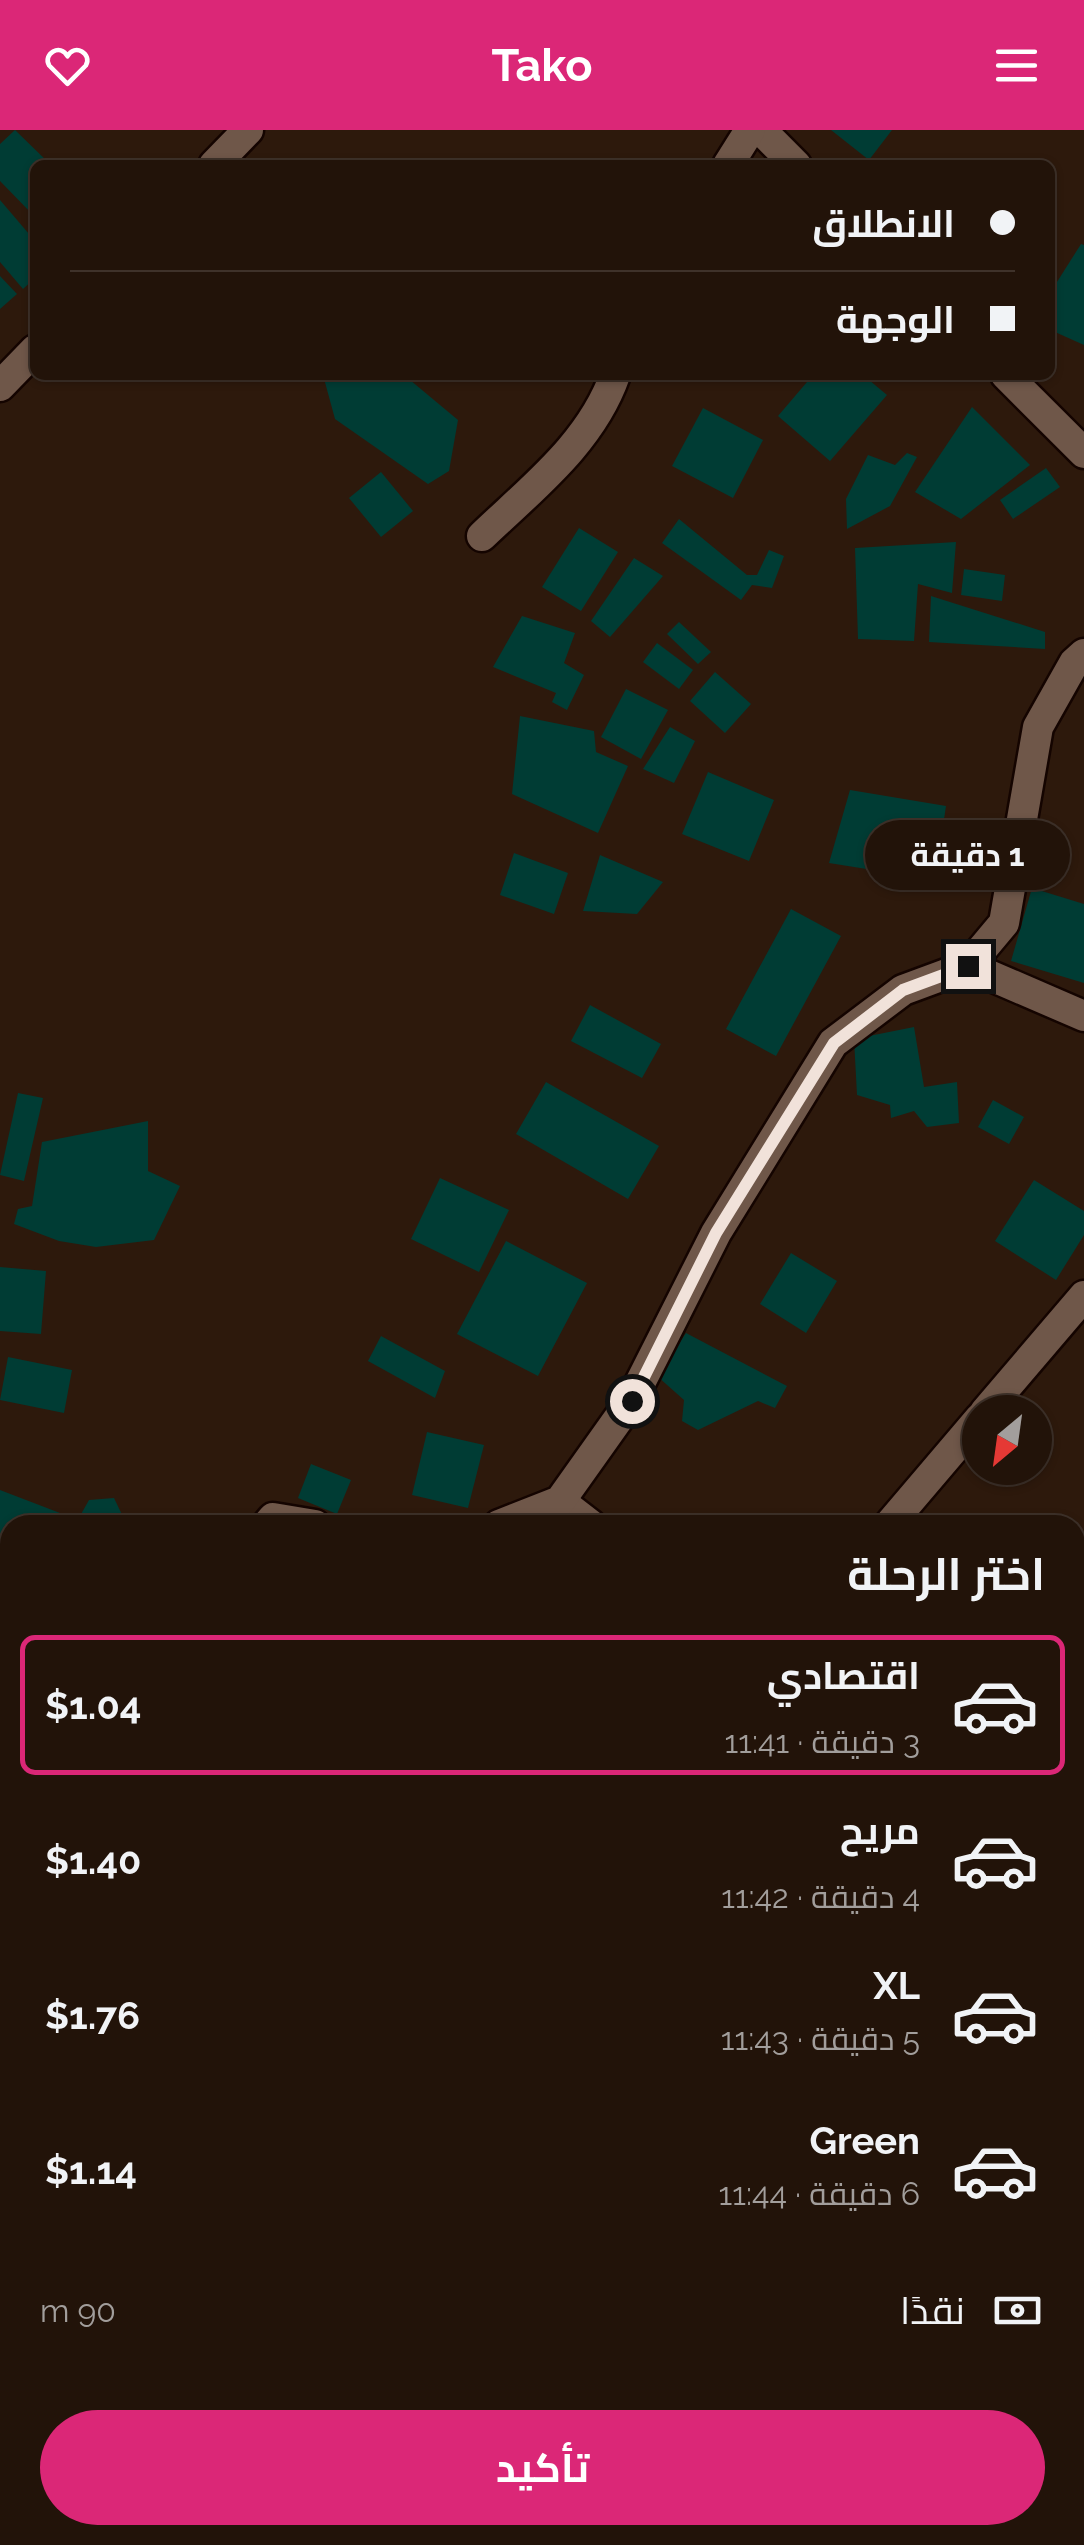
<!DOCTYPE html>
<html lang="ar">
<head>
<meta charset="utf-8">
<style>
	body { margin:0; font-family:Raleway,Cairo,sans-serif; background:#2e2017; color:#f1f3f6; direction:rtl; height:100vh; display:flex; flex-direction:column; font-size:38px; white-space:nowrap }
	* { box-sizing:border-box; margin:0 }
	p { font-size:32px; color:#a29e9c }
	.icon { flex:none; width:55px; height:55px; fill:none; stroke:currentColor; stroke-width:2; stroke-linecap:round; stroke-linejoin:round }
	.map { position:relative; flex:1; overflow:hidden; direction:ltr }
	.drawer { position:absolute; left:0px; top:1385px; width:1085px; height:1030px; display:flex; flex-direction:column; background:#221309; border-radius:30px 30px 0 0; box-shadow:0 2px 8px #0004,0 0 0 2px #3f322a; direction:rtl }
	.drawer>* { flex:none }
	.top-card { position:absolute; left:30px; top:30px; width:1025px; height:220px; border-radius:15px; box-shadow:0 2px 8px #0004,0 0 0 2px #3f322a; direction:rtl; display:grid; align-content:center; height:220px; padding:0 40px; background:#221309 }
	.needle { width:65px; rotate:209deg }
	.buttons { position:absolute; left:962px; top:1265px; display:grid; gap:20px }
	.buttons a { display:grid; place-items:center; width:90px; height:90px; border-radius:50%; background:#221309; box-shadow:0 2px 8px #0004,0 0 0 2px #3f322a; font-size:50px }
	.end { position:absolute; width:45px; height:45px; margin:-22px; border:12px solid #f1e2da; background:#111; box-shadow:0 0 0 5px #111 }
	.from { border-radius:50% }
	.bubble { position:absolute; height:70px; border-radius:35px; background:#221309; box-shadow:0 2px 8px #0004,0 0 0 2px #3f322a; font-size:32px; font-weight:700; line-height:70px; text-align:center; direction:rtl }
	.top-card b { display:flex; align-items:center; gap:35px; height:95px; font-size:38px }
	.top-card b+b { border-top:2px solid #3f322a }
	.top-card i { width:25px; height:25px; background:#f1f3f6 }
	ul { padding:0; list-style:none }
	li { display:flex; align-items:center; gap:30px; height:140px; margin:0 20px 15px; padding:0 20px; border:5px solid transparent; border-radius:15px }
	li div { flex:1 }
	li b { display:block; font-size:38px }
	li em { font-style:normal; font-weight:700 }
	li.current { border-color:#db2777 }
	li>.icon { width:90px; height:90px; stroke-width:1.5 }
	h2 { padding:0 40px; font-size:45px; line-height:120px }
	.pay { display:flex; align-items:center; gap:25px; height:110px; padding:0 40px; font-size:38px }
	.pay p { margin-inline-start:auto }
	.primary-button { display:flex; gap:20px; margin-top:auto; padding:20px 40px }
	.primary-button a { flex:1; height:115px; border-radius:60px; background:#db2777; color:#fff; font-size:40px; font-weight:700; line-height:115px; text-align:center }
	header { display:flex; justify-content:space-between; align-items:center; height:130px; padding:0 40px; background:#db2777; color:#fff; font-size:45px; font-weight:700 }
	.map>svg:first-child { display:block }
	.building { fill:#003c34 }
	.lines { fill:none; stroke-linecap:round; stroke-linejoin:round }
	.minor-casing { stroke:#140400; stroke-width:35 }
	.minor { stroke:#6f5749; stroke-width:30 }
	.route { stroke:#f1e2da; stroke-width:12 }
</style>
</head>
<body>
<header><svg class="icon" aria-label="menu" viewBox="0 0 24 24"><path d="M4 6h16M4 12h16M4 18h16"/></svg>Tako<svg class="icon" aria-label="heart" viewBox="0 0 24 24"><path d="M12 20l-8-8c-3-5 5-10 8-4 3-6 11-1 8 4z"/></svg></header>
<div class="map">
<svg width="1084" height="2415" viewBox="0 0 1084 2415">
	<rect width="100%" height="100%" fill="#2d190c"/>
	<g class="building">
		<path d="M15,0L51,35H35V87L0,51V14Z"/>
		<path d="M831,0H892L869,30Z"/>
		<path d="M0,70L35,111V148L23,159L0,132Z"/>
		<path d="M1081,114L1084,115V215L1055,202L1050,192V163Z"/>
		<path d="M0,146L17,164L0,179Z"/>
		<path d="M323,245H404L458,290L449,341L428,354L335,289Z"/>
		<path d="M813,245H863L887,265L830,331L778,286Z"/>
		<path d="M972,277L1030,335L961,389L915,362Z"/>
		<path d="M703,278L763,310L733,368L672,336Z"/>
		<path d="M907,323L917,327L890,376L847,399L846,369L868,325L895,335Z"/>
		<path d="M1046,338L1060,357L1013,389L1000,370Z"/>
		<path d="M381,342L413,381L381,407L349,368Z"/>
		<path d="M679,389L747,445H757L769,420L784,426L772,458L752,455L741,470L662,413Z"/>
		<path d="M579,398L618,422L581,481L542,457Z"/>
		<path d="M956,412L952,463L918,454L914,511L858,509L855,418Z"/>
		<path d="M634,428L663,446L610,507L591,491Z"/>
		<path d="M964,439L1005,445L1002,471L961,465Z"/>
		<path d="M931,466L1045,502V519L929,512Z"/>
		<path d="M522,486L575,503L564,533L584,545L567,580L552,572L556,563L493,537Z"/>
		<path d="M679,492L711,522L698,534L667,504Z"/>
		<path d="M657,513L693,540L679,559L643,532Z"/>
		<path d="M715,542L751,574L725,603L690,571Z"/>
		<path d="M626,559L668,580L641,629L601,607Z"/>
		<path d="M520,586L594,601L596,622L628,636L598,703L512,664Z"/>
		<path d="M670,597L695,611L674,653L643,639Z"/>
		<path d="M708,642L774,670L749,731L682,704Z"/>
		<path d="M850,660L946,676L935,750L829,733Z"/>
		<path d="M514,723L568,743L554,784L500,765Z"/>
		<path d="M600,725L663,752L637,784L583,781Z"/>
		<path d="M1032,758L1084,774V853L1011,831Z"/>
		<path d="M791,779L841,806L776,926L726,899Z"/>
		<path d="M590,875L661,914L642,948L571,911Z"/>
		<path d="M914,897L924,957L957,952L959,993L927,997L914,981L891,988L890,975L857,965L854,909Z"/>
		<path d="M546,952L659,1016L628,1069L516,1004Z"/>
		<path d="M18,963L43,968L24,1051L0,1045Z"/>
		<path d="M993,970L1024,987L1009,1014L978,997Z"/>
		<path d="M148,991V1041L180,1056L154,1110L96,1117L59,1111L14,1094L18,1079L32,1076L42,1012Z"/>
		<path d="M440,1048L509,1080L479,1142L411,1109Z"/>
		<path d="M1034,1050L1084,1081V1105L1056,1150L995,1111Z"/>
		<path d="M506,1111L587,1153L538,1246L457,1204Z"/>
		<path d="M791,1123L837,1151L806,1203L760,1174Z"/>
		<path d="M0,1137L46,1141L41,1204L0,1201Z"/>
		<path d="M686,1203L787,1256L775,1278L758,1271L698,1300L682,1291L684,1270L657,1246Z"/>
		<path d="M381,1206L445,1241L435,1268L368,1231Z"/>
		<path d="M8,1227L72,1240L64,1283L0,1270Z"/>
		<path d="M427,1302L484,1315L468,1378L412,1365Z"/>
		<path d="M311,1334L351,1350L337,1384L298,1368Z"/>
		<path d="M0,1360L60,1383L55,1395H10V1422L0,1419Z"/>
		<path d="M114,1368L127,1395H75L89,1370Z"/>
		<path d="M10,1474V1536L0,1532V1492Z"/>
		<path d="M10,1835V1896L0,1897V1836Z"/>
	</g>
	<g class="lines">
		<defs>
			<g id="minor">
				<path d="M761,0L796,35"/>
				<path d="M214,35L248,0"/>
				<path d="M728,35L750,0"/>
				<path d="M1006,245L1084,323"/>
				<path d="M0,256L35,220"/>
				<path d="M482,406C532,358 591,313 615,245"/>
				<path d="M968,836L1084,886"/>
				<path d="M985,1282L1084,1166"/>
				<path d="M560,1371L591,1395"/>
				<path d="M267,1395L273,1388L315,1395"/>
				<path d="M499,1395L560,1371L631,1271L716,1103L833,913L903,860L968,836L1004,793L1038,597L1074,533L1084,524"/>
				<path d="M889,1395L980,1288"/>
				<path d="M0,1604L10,1612"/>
				<path d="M1075,1713L1084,1705"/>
				<path d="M913,2405L923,2415"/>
				<path d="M508,2415L510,2405"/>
			</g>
		</defs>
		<use href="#minor" class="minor-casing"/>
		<use href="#minor" class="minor"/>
	</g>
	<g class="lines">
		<path class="route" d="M632,1271L716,1103L834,913L903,860L968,836"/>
	</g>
</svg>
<div class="buttons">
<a><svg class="needle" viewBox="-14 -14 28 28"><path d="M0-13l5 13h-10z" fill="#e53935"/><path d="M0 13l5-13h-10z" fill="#a29e9c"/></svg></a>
</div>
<i class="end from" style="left:632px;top:1271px"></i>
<i class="end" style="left:968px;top:836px"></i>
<div class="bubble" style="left:865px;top:690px;width:205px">1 دقيقة</div>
<div class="top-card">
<b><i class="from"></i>الانطلاق</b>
<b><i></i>الوجهة</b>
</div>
<section class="drawer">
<h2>اختر الرحلة</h2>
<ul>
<li class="current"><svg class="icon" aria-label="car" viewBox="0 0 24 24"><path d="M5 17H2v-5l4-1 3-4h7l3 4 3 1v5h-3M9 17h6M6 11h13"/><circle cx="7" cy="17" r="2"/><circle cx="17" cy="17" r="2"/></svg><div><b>اقتصادي</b><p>3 دقيقة · 11:41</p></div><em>$1.04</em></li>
<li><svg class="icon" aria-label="car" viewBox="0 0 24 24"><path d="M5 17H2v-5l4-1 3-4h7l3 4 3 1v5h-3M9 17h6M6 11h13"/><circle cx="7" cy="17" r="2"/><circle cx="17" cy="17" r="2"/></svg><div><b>مريح</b><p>4 دقيقة · 11:42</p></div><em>$1.40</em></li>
<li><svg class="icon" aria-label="car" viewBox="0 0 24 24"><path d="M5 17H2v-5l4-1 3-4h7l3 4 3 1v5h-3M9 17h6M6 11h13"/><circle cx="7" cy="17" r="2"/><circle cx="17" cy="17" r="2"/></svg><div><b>XL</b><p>5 دقيقة · 11:43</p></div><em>$1.76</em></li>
<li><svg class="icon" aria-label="car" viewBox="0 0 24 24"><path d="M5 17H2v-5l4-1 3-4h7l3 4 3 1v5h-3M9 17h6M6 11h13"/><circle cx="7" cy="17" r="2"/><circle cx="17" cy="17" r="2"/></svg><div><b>Green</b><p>6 دقيقة · 11:44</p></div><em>$1.14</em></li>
</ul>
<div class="pay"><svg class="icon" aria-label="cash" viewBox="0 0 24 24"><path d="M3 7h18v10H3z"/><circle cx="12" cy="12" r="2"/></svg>نقدًا<p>90 m</p></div>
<div class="primary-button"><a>تأكيد</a></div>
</section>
</div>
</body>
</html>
